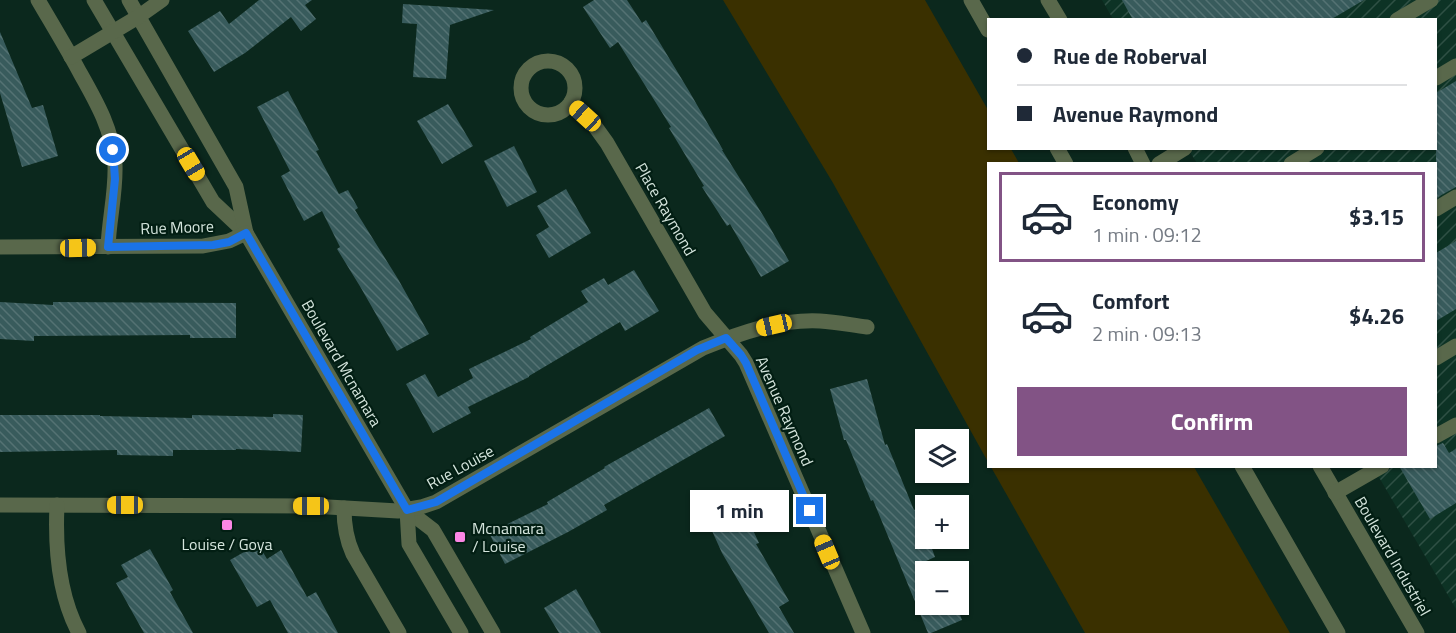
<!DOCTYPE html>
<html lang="en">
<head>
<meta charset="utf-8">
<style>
	body { margin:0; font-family:"Titillium Web",sans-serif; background:#f2f2f3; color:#1f2937; height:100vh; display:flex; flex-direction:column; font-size:22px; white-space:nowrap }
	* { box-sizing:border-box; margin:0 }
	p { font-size:20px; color:#747a83 }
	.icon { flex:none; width:33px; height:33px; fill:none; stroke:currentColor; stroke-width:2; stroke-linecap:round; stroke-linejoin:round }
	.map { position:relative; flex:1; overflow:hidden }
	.sheet { position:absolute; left:987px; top:162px; width:450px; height:306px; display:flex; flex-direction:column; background:#fff; border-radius:0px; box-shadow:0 2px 4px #0004 }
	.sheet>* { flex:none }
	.guide { position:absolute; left:987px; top:18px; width:450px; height:132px; border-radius:0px; box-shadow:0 2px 4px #0004; display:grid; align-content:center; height:132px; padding:0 30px; background:#fff }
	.fabs { position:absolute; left:915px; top:429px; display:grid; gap:12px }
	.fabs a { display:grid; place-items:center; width:54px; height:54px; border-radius:0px; background:#fff; box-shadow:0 2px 4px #0004; font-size:30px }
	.end { position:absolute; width:27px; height:27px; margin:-14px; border:8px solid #1a73e8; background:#fff; box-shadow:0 0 0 3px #fff }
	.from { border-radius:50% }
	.bubble { position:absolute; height:42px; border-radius:0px; background:#fff; box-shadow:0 2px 4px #0004; font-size:20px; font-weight:700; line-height:42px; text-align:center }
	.car { position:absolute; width:18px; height:36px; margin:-18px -9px; border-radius:8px; box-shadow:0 0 4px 2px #0007; background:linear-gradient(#f5c518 24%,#345 0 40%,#f5c518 0 76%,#345 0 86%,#f5c518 0) }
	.guide b { display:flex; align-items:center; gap:21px; height:57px; font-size:22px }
	.guide b+b { border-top:2px solid #e0e1e3 }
	.guide i { width:15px; height:15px; background:#1f2937 }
	ul { padding:10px 0 0; list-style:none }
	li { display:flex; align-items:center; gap:18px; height:90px; margin:0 12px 9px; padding:0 18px; border:3px solid transparent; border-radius:0px }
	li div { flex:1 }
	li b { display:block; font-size:22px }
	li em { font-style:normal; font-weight:700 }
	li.on { border-color:#825385 }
	li>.icon { width:54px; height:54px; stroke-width:1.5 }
	.button { display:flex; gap:12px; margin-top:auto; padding:12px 30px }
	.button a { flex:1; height:69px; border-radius:0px; background:#825385; color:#fff; font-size:24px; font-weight:700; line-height:69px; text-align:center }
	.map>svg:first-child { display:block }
	.industrial { fill:url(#industrial-furrows) }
	.grass { fill:#3a3000 }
	.building { fill:url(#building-back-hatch) }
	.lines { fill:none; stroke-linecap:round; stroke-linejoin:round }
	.minor { stroke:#59684b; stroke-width:15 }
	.route { stroke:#1a73e8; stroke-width:8 }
	.poi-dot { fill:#fb86e5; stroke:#021e13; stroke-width:2 }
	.labels { text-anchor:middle; stroke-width:4.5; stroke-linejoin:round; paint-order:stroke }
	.street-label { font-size:16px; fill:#d5e5dd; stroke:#021e13 }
	.poi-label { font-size:16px; fill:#d5e5dd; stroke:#021e13; text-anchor:start }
</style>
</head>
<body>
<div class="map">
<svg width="1456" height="633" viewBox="0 0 1456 633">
	<defs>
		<pattern id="industrial-furrows" width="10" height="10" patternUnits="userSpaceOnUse" patternTransform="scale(1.5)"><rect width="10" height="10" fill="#0d3325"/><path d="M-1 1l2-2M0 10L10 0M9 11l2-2" fill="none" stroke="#2f5044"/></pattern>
		<pattern id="building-back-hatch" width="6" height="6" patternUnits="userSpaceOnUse" patternTransform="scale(1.5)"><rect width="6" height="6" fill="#385b5c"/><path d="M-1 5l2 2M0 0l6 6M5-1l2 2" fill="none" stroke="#547273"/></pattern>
	</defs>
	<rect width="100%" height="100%" fill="#0b281d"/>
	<path class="industrial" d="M1102,0H1456V609L1373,467L1436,466V164L1197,163L1188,149L1436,148V20L1113,19Z"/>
	<g class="grass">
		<path d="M723,0H925L988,110V148L1011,149L1019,163L988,164V462L833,183Z"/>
		<path d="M991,467H1194L1290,633H1085Z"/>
	</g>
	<g class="building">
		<path d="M259,0H312L305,5L316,19L301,31L291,17L245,53L214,72L188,31L220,11L229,24Z"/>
		<path d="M594,0H627L642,23L646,20L689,91L723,150H722L764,217L789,261L761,277L730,224L727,226L702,187L704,186L669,128L671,127L618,42L610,48L583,7Z"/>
		<path d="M1122,0H1364L1330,20H1133Z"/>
		<path d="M403,4L494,10L450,25L446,79L413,77L417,24L402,23Z"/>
		<path d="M0,32L32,108L43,105L58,156L22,167L0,93Z"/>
		<path d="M1456,81V187L1436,198V93Z"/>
		<path d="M288,91L319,150L316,151L339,194L348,190L358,208L355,210L398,279L429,334L397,351L361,288L337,249L340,247L322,211L304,221L281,176L290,171L257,107Z"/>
		<path d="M448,104L473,146L442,164L417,121Z"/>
		<path d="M514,146L537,192L507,207L484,161Z"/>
		<path d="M566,189L591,233L549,258L536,235L549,227L537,206Z"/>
		<path d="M1456,241V309L1436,321V253Z"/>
		<path d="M634,270L659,311L625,331L620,322L529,376V377L468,407L471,413L433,433L406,384L425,374L438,397L473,378L469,369L531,339L530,337L588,302L581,291L604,278L608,285Z"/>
		<path d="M0,302L53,305V302L236,303V338H190V335L34,336V341L0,339Z"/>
		<path d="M867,379L885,445L887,444L914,510L916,509L926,533V538H928L935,557L926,561V604H956L962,620L931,633H928L873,500L871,501L846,440H844L830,389Z"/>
		<path d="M709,408L725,436L604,505L607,510L568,532L505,564L489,533L548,504L547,502L605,468L604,467Z"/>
		<path d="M273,414L303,415L301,452L236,449V450H173V456L117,455V450L0,452V415H100V416L192,418V415L273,417Z"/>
		<path d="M1443,443L1449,453L1456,449V503L1430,519L1399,466H1436V446Z"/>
		<path d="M737,496L759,543L756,544L789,601L779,607L794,633H769L722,553L703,511Z"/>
		<path d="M258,544L267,559L281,550L307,597L316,592L338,633H288L270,600L257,607L230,560Z"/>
		<path d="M150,549L173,590L170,592L193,633H144L116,583L128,577L121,565Z"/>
		<path d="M576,589L601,633H559L544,608Z"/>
	</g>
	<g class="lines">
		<g class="minor">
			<path d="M38,0C52,24 66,47 79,71C96,101 113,130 115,165C116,192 109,220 108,247"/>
			<path d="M94,0L213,202L246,233L407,510L433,530L493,633"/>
			<path d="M129,0L236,187L246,233"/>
			<path d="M971,0L988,30"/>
			<path d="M1048,0L1060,20"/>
			<path d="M1397,20L1431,0"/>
			<path d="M71,57L138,17L162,0"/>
			<circle cx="548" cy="88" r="27"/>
			<path d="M1436,78L1456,66"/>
			<path d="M571,102L594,125L607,143L705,313L741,355L746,363L863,633"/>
			<path d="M1057,148L1066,164"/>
			<path d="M1135,148L1143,164"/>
			<path d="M1159,164L1185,148"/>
			<path d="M1291,164L1317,148"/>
			<path d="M1436,209L1456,197"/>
			<path d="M0,247L203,246L229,241L246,233"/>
			<path d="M1436,358L1456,346"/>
			<path d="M1436,436L1456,425"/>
			<path d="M1242,466L1338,633"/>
			<path d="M1320,466L1417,633"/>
			<path d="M1335,493L1382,466"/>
			<path d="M0,505L311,506L398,511L421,507L436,502L703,348C740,333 779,319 820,321C836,322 851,325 867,327"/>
			<path d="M57,505C55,548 58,594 79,633"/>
			<path d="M344,508C344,525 346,539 353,554L399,633"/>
			<path d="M407,510L409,544L461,633"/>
		</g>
	</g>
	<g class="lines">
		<path class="route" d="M113,150L115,179L108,247L213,245L229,242L246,233L407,510L436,502L697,350L726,338L741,355L746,363L810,511"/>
	</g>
	<g class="poi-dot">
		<rect x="221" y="519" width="12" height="12" rx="3"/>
		<rect x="454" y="531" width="12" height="12" rx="3"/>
	</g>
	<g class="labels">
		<g class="street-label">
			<text transform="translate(666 209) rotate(60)" y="6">Place Raymond</text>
			<text transform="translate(177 227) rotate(-2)" y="6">Rue Moore</text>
			<text transform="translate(342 363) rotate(60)" y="6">Boulevard Mcnamara</text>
			<text transform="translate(785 411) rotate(66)" y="6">Avenue Raymond</text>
			<text transform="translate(460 467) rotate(-29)" y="6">Rue Louise</text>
			<text transform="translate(1393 556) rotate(60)" y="6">Boulevard Industriel</text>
		</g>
		<g class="poi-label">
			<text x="472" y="534">Mcnamara<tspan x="472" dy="18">/ Louise</tspan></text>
			<text x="227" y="550" text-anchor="middle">Louise / Goya</text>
		</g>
	</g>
</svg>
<div class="fabs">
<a><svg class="icon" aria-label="layers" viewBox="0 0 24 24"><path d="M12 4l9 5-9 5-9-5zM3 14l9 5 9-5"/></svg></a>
<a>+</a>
<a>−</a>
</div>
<i class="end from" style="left:113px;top:150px"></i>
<i class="end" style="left:810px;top:511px"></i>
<div class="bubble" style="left:690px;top:490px;width:99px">1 min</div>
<i class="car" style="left:585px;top:116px;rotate:312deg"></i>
<i class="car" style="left:191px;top:164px;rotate:149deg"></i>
<i class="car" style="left:78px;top:248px;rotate:89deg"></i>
<i class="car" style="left:774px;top:325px;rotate:257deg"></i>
<i class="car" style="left:125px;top:505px;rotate:270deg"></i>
<i class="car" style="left:311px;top:506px;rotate:270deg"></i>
<i class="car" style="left:827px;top:552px;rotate:337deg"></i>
<div class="guide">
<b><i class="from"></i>Rue de Roberval</b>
<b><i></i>Avenue Raymond</b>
</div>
<section class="sheet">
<ul>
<li class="on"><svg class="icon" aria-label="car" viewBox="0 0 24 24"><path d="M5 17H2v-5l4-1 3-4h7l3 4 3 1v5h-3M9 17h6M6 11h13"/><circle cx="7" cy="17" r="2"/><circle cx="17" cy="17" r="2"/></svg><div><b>Economy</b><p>1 min · 09:12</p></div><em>$3.15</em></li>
<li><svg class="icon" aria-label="car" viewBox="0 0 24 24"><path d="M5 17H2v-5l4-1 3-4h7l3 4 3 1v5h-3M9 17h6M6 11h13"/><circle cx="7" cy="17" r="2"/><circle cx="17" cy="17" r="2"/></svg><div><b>Comfort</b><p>2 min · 09:13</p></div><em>$4.26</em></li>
</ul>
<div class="button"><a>Confirm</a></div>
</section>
</div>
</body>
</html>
